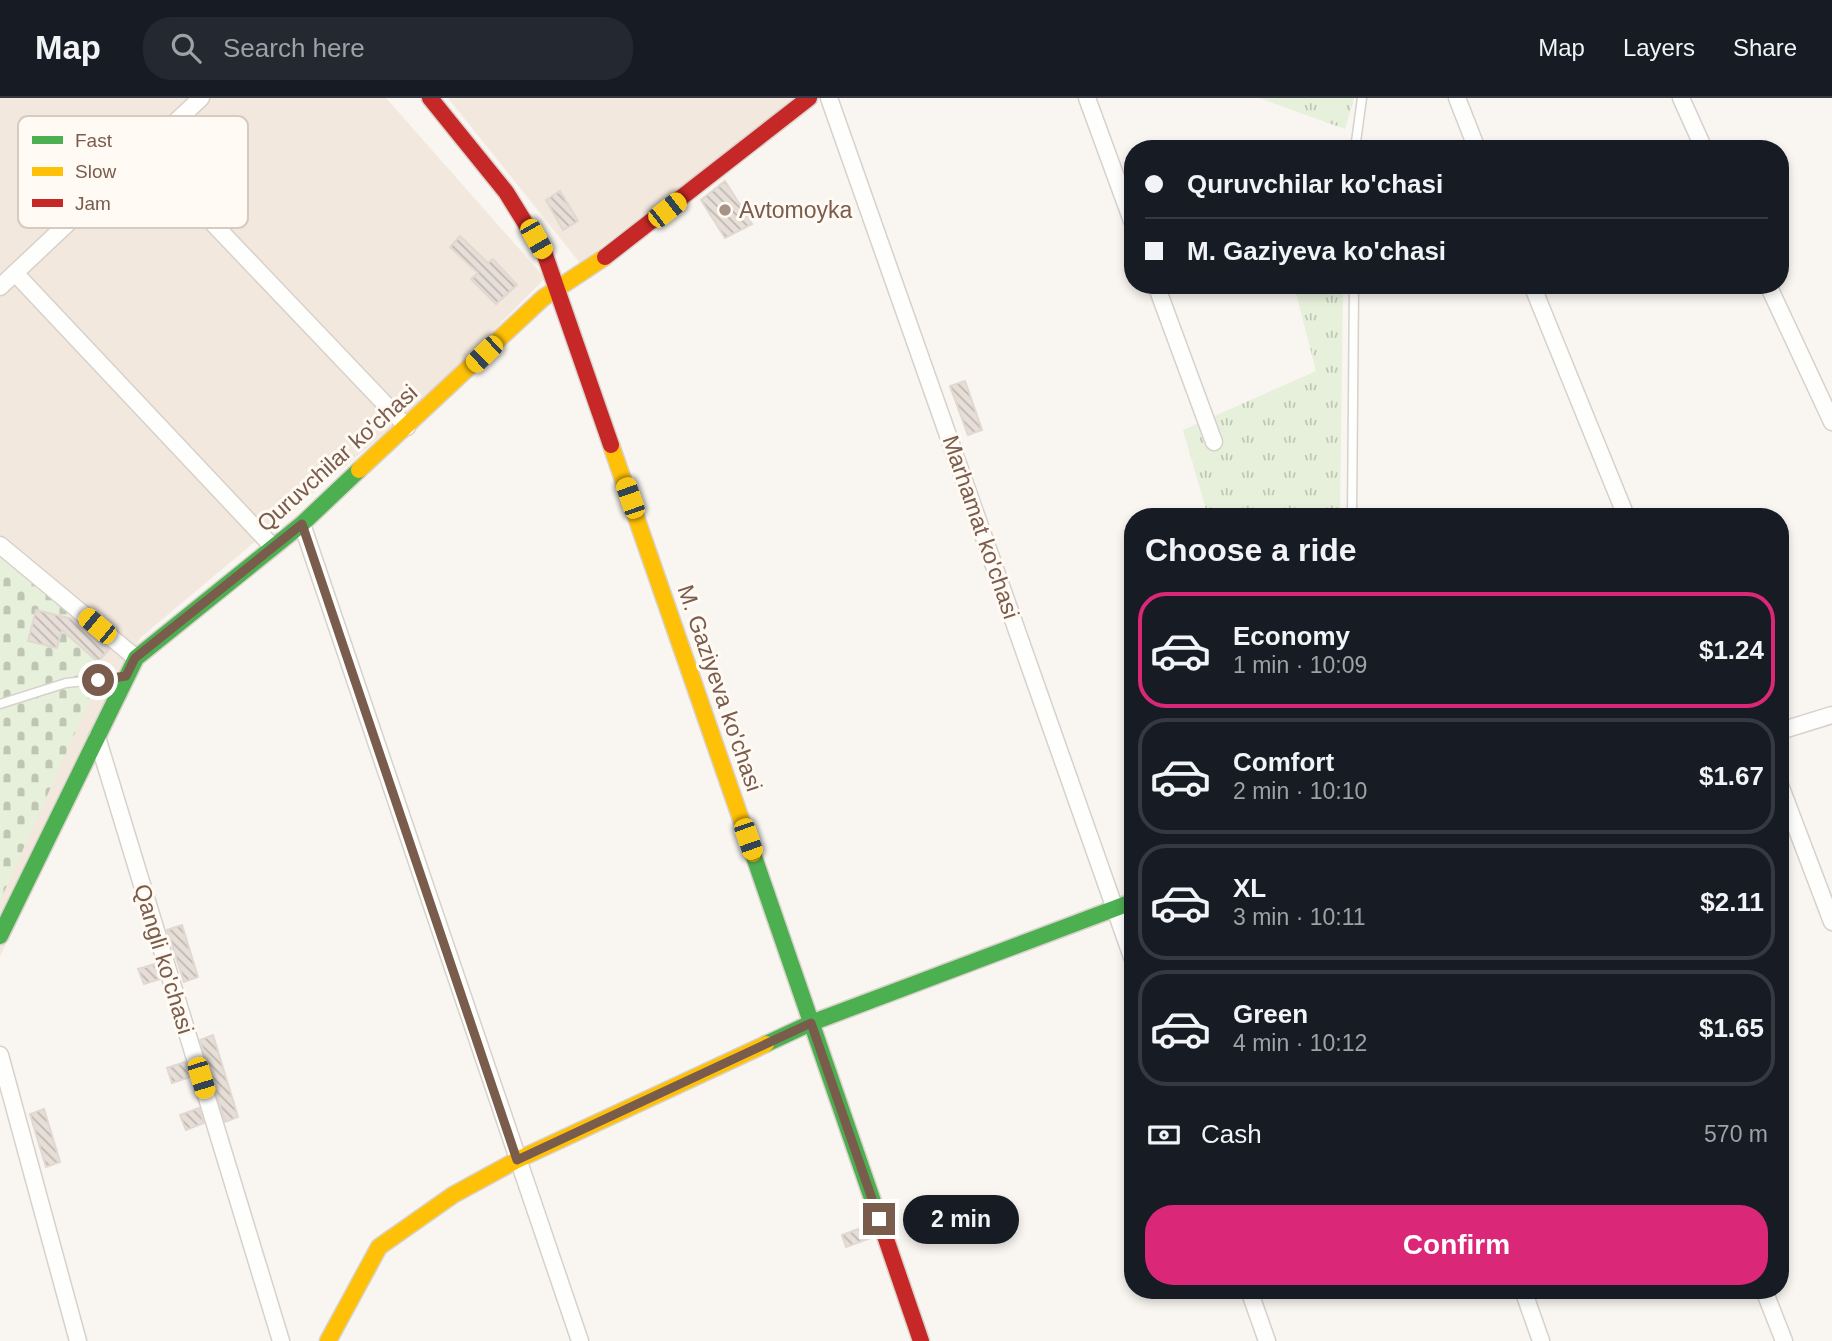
<!DOCTYPE html>
<html lang="en">
<head>
<meta charset="utf-8">
<style>
	body { margin:0; font-family:Helvetica,sans-serif; background:#242831; color:#f1f3f6; height:100vh; display:flex; flex-direction:column; font-size:26px; white-space:nowrap }
	* { box-sizing:border-box; margin:0 }
	p { font-size:23px; color:#9ea1a6 }
	.icon { flex:none; width:38px; height:38px; fill:none; stroke:currentColor; stroke-width:2; stroke-linecap:round; stroke-linejoin:round }
	.map { position:relative; flex:1; overflow:hidden }
	.sheet { position:absolute; left:1124px; top:410px; width:665px; height:791px; display:flex; flex-direction:column; background:#171b24; border-radius:28px; box-shadow:0 4px 10px #0003 }
	.sheet>* { flex:none }
	.guide { position:absolute; left:1124px; top:42px; width:665px; height:154px; border-radius:28px; box-shadow:0 4px 10px #0003; display:grid; align-content:center; height:154px; padding:0 21px; background:#171b24 }
	.end { position:absolute; width:32px; height:32px; margin:-16px; border:9px solid #7a5c4d; background:#fff; box-shadow:0 0 0 4px #fff }
	.from { border-radius:50% }
	.bubble { position:absolute; height:49px; border-radius:24px; background:#171b24; box-shadow:0 4px 10px #0003; font-size:23px; font-weight:700; line-height:49px; text-align:center }
	.car { position:absolute; width:21px; height:42px; margin:-21px -10px; border-radius:9px; box-shadow:0 0 5px 2px #0007; background:linear-gradient(#f5c518 24%,#345 0 40%,#f5c518 0 76%,#345 0 86%,#f5c518 0) }
	.guide b { display:flex; align-items:center; gap:24px; height:66px; font-size:26px }
	.guide b+b { border-top:2px solid #363941 }
	.guide i { width:18px; height:18px; background:#f1f3f6 }
	ul { padding:0; list-style:none }
	li { display:flex; align-items:center; gap:21px; height:116px; margin:0 14px 10px; padding:0 7px; border:4px solid #363941; border-radius:28px }
	li div { flex:1 }
	li b { display:block; font-size:26px }
	li em { font-style:normal; font-weight:700 }
	li.on { border-color:#db2777 }
	li>.icon { width:63px; height:63px; stroke-width:1.5 }
	h2 { padding:0 21px; font-size:32px; line-height:84px }
	.pay { display:flex; align-items:center; gap:18px; height:77px; padding:0 21px; font-size:26px }
	.pay p { margin-inline-start:auto }
	.button { display:flex; gap:14px; margin-top:auto; padding:14px 21px }
	.button a { flex:1; height:80px; border-radius:28px; background:#db2777; color:#fff; font-size:28px; font-weight:700; line-height:80px; text-align:center }
	header { display:flex; align-items:center; gap:42px; box-sizing:border-box; height:98px; padding:0 35px; background:#171b24; border-bottom:2px solid #363941 }
	header strong { font-size:33px }
	nav { display:flex; gap:38px; margin-inline-start:auto; font-size:24px }
	.search { width:490px; height:63px; background:#242831; display:flex; align-items:center; gap:18px; box-sizing:border-box; padding:0 24px; border-radius:28px; color:#9ea1a6; font-size:26px }
	.map>svg:first-child { display:block }
	.residential { fill:#f2e8de }
	.grass { fill:url(#grass-tufts) }
	.cemetery { fill:url(#cemetery-stones) }
	.building { fill:url(#building-back-hatch); stroke:#e2d8d2; stroke-width:2 }
	.lines { fill:none; stroke-linecap:round; stroke-linejoin:round }
	.lane-casing { stroke:#d7d1cb; stroke-width:11 }
	.street-casing { stroke:#d7d1cb; stroke-width:19 }
	.fast-casing { stroke:#d9d2cb; stroke-width:19 }
	.slow-casing { stroke:#d9d2cb; stroke-width:19 }
	.jam-casing { stroke:#d9d2cb; stroke-width:19 }
	.lane { stroke:#fefefd; stroke-width:8 }
	.street { stroke:#fefefd; stroke-width:16 }
	.fast { stroke:#4caf50; stroke-width:16 }
	.slow { stroke:#ffc107; stroke-width:16 }
	.jam { stroke:#c62828; stroke-width:16 }
	.route { stroke:#7a5c4d; stroke-width:9 }
	.poi-dot { fill:#a69286; stroke:#fffaf3; stroke-width:2.5 }
	.labels { text-anchor:middle; stroke-width:6; stroke-linejoin:round; paint-order:stroke }
	.poi-label { font-size:23px; fill:#7a5c4d; stroke:#fffaf3; text-anchor:start }
	.street-label { font-size:23px; fill:#7a5c4d; stroke:#fffaf3 }
	.key { fill:#fffaf3; stroke:#d7cbc1; stroke-width:2 }
	.key-label { font-size:19px; fill:#7a5c4d }
</style>
</head>
<body>
<header>
<strong>Map</strong>
<div class="search"><svg class="icon" aria-label="search" viewBox="0 0 24 24"><circle cx="10" cy="10" r="6"/><path d="M15 15l6 6"/></svg>Search here</div>
<nav><a>Map</a><a>Layers</a><a>Share</a></nav>
</header>
<div class="map">
<svg width="1832" height="1243" viewBox="0 0 1832 1243">
	<defs>
		<pattern id="grass-tufts" width="24" height="20" patternUnits="userSpaceOnUse" patternTransform="scale(1.75)"><rect width="24" height="20" fill="#e7f0db"/><path d="M3 7l-1-3M5 7V3M7 7l1-3M15 17l-1-3M17 17v-4M19 17l1-3" fill="none" stroke="#c0c6b4"/></pattern>
		<pattern id="cemetery-stones" width="16" height="16" patternUnits="userSpaceOnUse" patternTransform="scale(1.75)"><rect width="16" height="16" fill="#e7f0db"/><path d="M2 7V4a2 2 0 0 1 4 0v3zM10 15v-3a2 2 0 0 1 4 0v3z" fill="#c0c6b4"/></pattern>
		<pattern id="building-back-hatch" width="6" height="6" patternUnits="userSpaceOnUse" patternTransform="scale(1.75)"><rect width="6" height="6" fill="#e6ded7"/><path d="M-1 5l2 2M0 0l6 6M5-1l2 2" fill="none" stroke="#bfb7b1"/></pattern>
	</defs>
	<rect width="100%" height="100%" fill="#f9f5f0"/>
	<g class="residential">
		<path d="M0,0H386L545,180L430,297L140,540L0,859Z"/>
		<path d="M448,0H797L580,165Z"/>
	</g>
	<g class="grass">
		<path d="M1259,0H1354L1345,31Z"/>
		<path d="M1294,187H1343L1340,418H1208L1183,332L1316,273Z"/>
	</g>
	<path class="cemetery" d="M0,455L112,549L99,564L105,568L0,803Z"/>
	<g class="building">
		<path d="M725,83L752,126L725,140L701,102Z"/>
		<path d="M560,93L578,123L563,132L546,102Z"/>
		<path d="M460,138L488,165L493,161L517,187L496,206L471,181L478,175L450,149Z"/>
		<path d="M965,283L982,332L968,337L950,288Z"/>
		<path d="M36,512L73,521L109,551L98,564L62,532L57,550L28,543Z"/>
		<path d="M182,827L198,879L184,884L167,832Z"/>
		<path d="M155,866L160,881L144,886L138,871Z"/>
		<path d="M213,937L238,1019L225,1024L200,942Z"/>
		<path d="M185,964L190,979L172,985L167,970Z"/>
		<path d="M199,1010L204,1025L186,1032L180,1017Z"/>
		<path d="M44,1011L60,1064L46,1069L30,1016Z"/>
		<path d="M866,1128L871,1140L846,1149L842,1137Z"/>
	</g>
	<g class="lines">
		<defs>
			<g id="lane">
				<path d="M1355,51L1362,0"/>
				<path d="M1352,418L1354,187"/>
				<path d="M0,606L66,585L123,579"/>
			</g>
			<g id="street">
				<path d="M829,0L1132,859"/>
				<path d="M1087,0L1132,123"/>
				<path d="M1457,0L1477,51"/>
				<path d="M1681,0L1704,51"/>
				<path d="M144,53L407,329"/>
				<path d="M15,175L273,449"/>
				<path d="M1156,187L1214,344"/>
				<path d="M1532,187L1626,418"/>
				<path d="M1768,187L1832,324"/>
				<path d="M0,189L201,0"/>
				<path d="M302,426L580,1243"/>
				<path d="M0,447L136,560"/>
				<path d="M1780,633L1832,617"/>
				<path d="M97,639L281,1243"/>
				<path d="M1780,687L1832,824"/>
				<path d="M0,957L78,1243"/>
				<path d="M1249,1192L1267,1243"/>
				<path d="M1523,1192L1541,1243"/>
				<path d="M1764,1192L1784,1243"/>
			</g>
			<g id="fast">
				<path d="M753,756L885,1138"/>
				<path d="M0,838L136,560L302,426L359,372"/>
				<path d="M766,946L811,925L1132,804"/>
			</g>
			<g id="slow">
				<path d="M611,347L753,756"/>
				<path d="M359,372L543,200L605,159"/>
				<path d="M328,1243L379,1149L453,1097L517,1062L766,946"/>
			</g>
			<g id="jam">
				<path d="M430,0L506,94L545,157L611,347"/>
				<path d="M605,159L809,0"/>
				<path d="M885,1138L921,1243"/>
			</g>
		</defs>
		<use href="#lane" class="lane-casing"/>
		<use href="#street" class="street-casing"/>
		<use href="#fast" class="fast-casing"/>
		<use href="#slow" class="slow-casing"/>
		<use href="#jam" class="jam-casing"/>
		<use href="#lane" class="lane"/>
		<use href="#street" class="street"/>
		<use href="#fast" class="fast"/>
		<use href="#slow" class="slow"/>
		<use href="#jam" class="jam"/>
	</g>
	<g class="lines">
		<path class="route" d="M98,582L126,578L135,560L302,426L517,1062L811,925L879,1121"/>
	</g>
	<circle class="poi-dot" cx="725" cy="112" r="7"/>
	<g class="labels">
		<g class="poi-label">
			<text x="739" y="120">Avtomoyka</text>
		</g>
		<g class="street-label">
			<text transform="translate(337 360) rotate(-42)" y="8">Quruvchilar ko'chasi</text>
			<text transform="translate(981 429) rotate(71)" y="8">Marhamat ko'chasi</text>
			<text transform="translate(720 590) rotate(71)" y="8">M. Gaziyeva ko'chasi</text>
			<text transform="translate(164 861) rotate(73)" y="8">Qangli ko'chasi</text>
		</g>
	</g>
	<rect x="18" y="18" width="230" height="112" rx="10" class="key"/>
	<rect x="32" y="38" width="31" height="8" fill="#4caf50"/>
	<rect x="32" y="69" width="31" height="9" fill="#ffc107"/>
	<rect x="32" y="101" width="31" height="8" fill="#c62828"/>
	<g class="key-label">
		<text x="75" y="49">Fast</text>
		<text x="75" y="80">Slow</text>
		<text x="75" y="112">Jam</text>
	</g>
</svg>
<i class="end from" style="left:98px;top:582px"></i>
<i class="end" style="left:879px;top:1121px"></i>
<div class="bubble" style="left:903px;top:1097px;width:116px">2 min</div>
<i class="car" style="left:667px;top:112px;rotate:52deg"></i>
<i class="car" style="left:536px;top:141px;rotate:150deg"></i>
<i class="car" style="left:484px;top:256px;rotate:226deg"></i>
<i class="car" style="left:630px;top:400px;rotate:341deg"></i>
<i class="car" style="left:97px;top:528px;rotate:310deg"></i>
<i class="car" style="left:748px;top:741px;rotate:161deg"></i>
<i class="car" style="left:201px;top:980px;rotate:163deg"></i>
<div class="guide">
<b><i class="from"></i>Quruvchilar ko'chasi</b>
<b><i></i>M. Gaziyeva ko'chasi</b>
</div>
<section class="sheet">
<h2>Choose a ride</h2>
<ul>
<li class="on"><svg class="icon" aria-label="car" viewBox="0 0 24 24"><path d="M5 17H2v-5l4-1 3-4h7l3 4 3 1v5h-3M9 17h6M6 11h13"/><circle cx="7" cy="17" r="2"/><circle cx="17" cy="17" r="2"/></svg><div><b>Economy</b><p>1 min · 10:09</p></div><em>$1.24</em></li>
<li><svg class="icon" aria-label="car" viewBox="0 0 24 24"><path d="M5 17H2v-5l4-1 3-4h7l3 4 3 1v5h-3M9 17h6M6 11h13"/><circle cx="7" cy="17" r="2"/><circle cx="17" cy="17" r="2"/></svg><div><b>Comfort</b><p>2 min · 10:10</p></div><em>$1.67</em></li>
<li><svg class="icon" aria-label="car" viewBox="0 0 24 24"><path d="M5 17H2v-5l4-1 3-4h7l3 4 3 1v5h-3M9 17h6M6 11h13"/><circle cx="7" cy="17" r="2"/><circle cx="17" cy="17" r="2"/></svg><div><b>XL</b><p>3 min · 10:11</p></div><em>$2.11</em></li>
<li><svg class="icon" aria-label="car" viewBox="0 0 24 24"><path d="M5 17H2v-5l4-1 3-4h7l3 4 3 1v5h-3M9 17h6M6 11h13"/><circle cx="7" cy="17" r="2"/><circle cx="17" cy="17" r="2"/></svg><div><b>Green</b><p>4 min · 10:12</p></div><em>$1.65</em></li>
</ul>
<div class="pay"><svg class="icon" aria-label="cash" viewBox="0 0 24 24"><path d="M3 7h18v10H3z"/><circle cx="12" cy="12" r="2"/></svg>Cash<p>570 m</p></div>
<div class="button"><a>Confirm</a></div>
</section>
</div>
</body>
</html>
